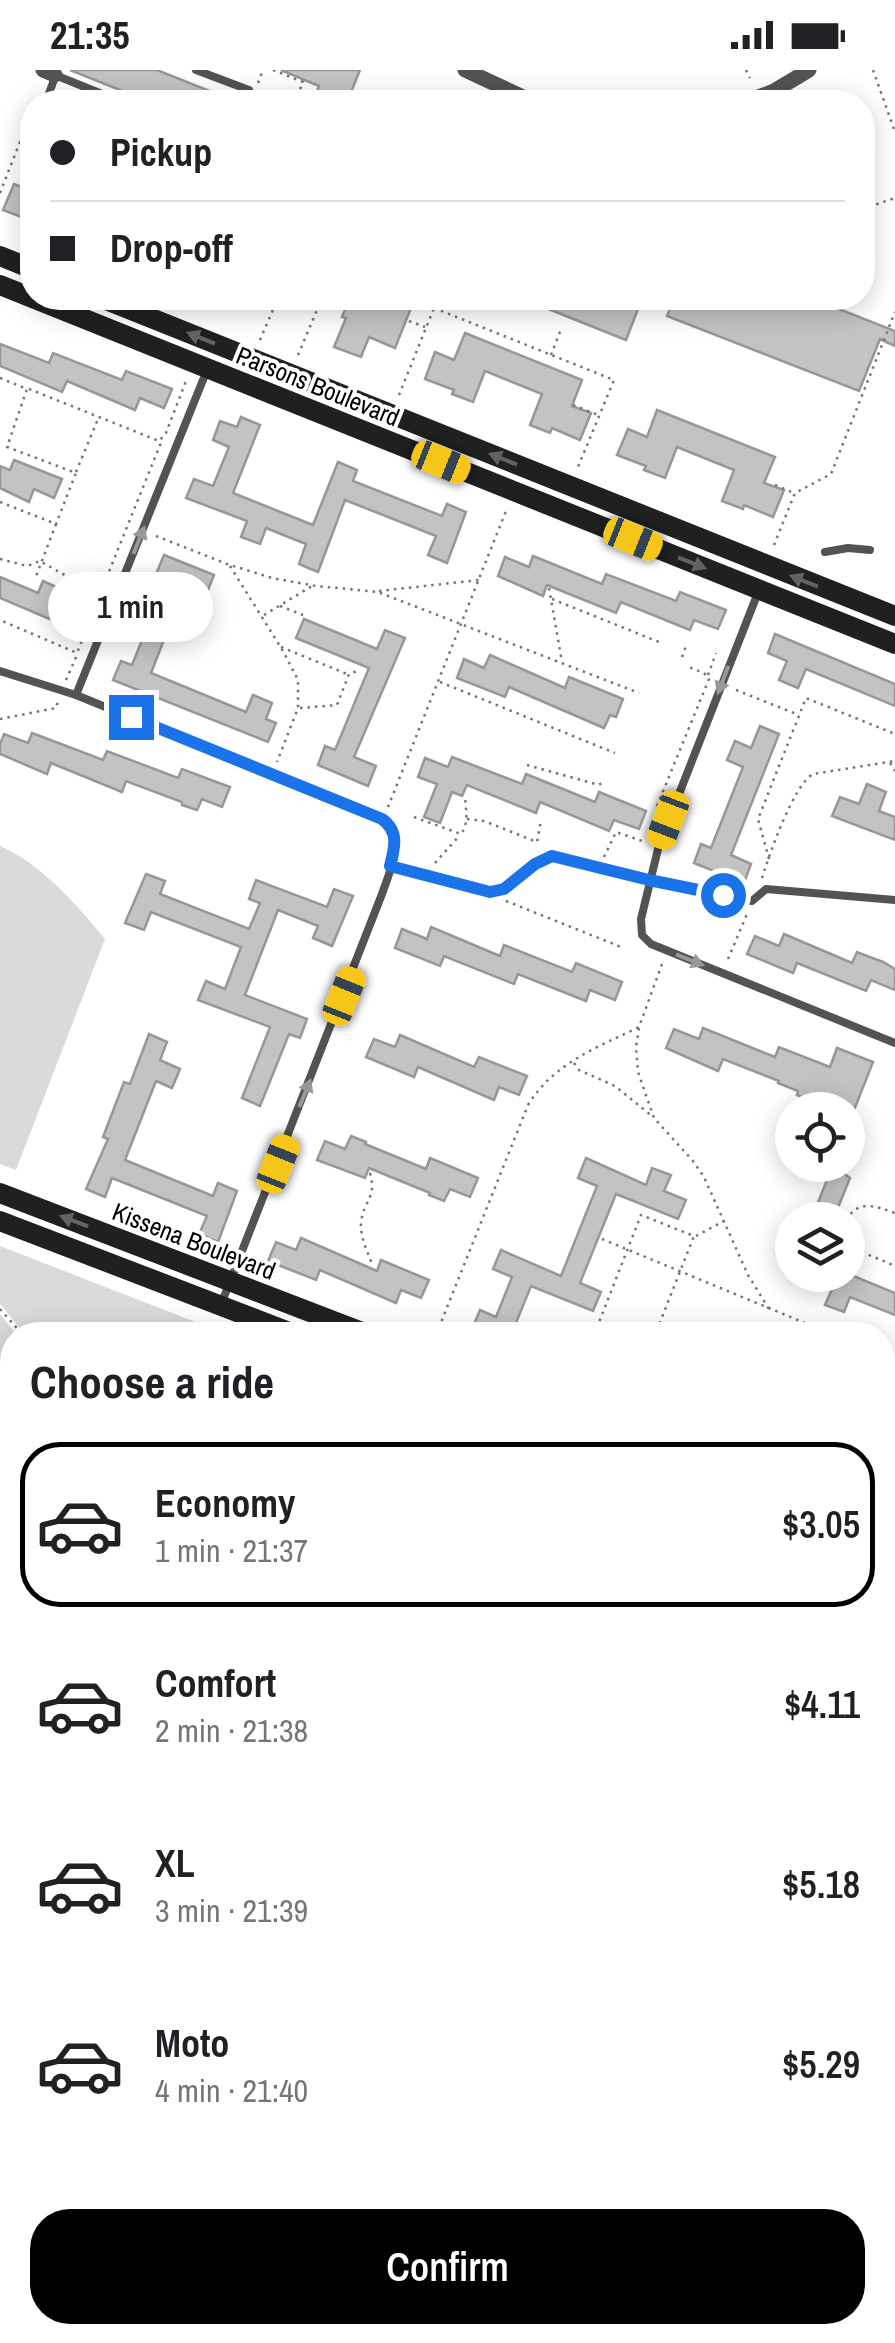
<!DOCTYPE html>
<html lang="en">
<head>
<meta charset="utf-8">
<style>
	body { margin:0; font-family:"Archivo Narrow",sans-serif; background:#f6f6f6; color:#202124; height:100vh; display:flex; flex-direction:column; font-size:38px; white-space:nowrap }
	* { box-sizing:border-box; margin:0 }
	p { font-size:32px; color:#757577 }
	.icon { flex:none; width:55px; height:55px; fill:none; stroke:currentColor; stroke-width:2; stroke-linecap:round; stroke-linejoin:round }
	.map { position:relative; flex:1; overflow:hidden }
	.side { position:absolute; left:0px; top:1252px; width:895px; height:1022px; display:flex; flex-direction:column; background:#fff; border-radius:40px 40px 0 0; box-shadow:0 5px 25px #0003 }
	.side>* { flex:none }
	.hud { position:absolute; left:20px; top:20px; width:855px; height:220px; border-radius:40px; box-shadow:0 5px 25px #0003; display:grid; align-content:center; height:220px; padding:0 30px; background:#fff }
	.fabs { position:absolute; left:775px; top:1022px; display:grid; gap:20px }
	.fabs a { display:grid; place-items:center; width:90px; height:90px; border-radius:50%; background:#fff; box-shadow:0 5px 25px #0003; font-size:50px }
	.end { position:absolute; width:45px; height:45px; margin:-22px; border:12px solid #1a73e8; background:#fff; box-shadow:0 0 0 5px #fff }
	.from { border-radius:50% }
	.bubble { position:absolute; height:70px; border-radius:35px; background:#fff; box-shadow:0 5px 25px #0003; font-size:32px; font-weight:600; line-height:70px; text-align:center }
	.car { position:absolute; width:30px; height:60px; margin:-30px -15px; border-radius:12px; box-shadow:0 0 8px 2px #0007; background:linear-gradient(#f5c518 24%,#345 0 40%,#f5c518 0 76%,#345 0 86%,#f5c518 0) }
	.hud b { display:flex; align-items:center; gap:35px; height:95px; font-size:38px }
	.hud b+b { border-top:2px solid #e0e0e0 }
	.hud i { width:25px; height:25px; background:#202124 }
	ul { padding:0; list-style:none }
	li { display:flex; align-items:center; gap:30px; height:165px; margin:0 20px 15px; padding:0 10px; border:5px solid transparent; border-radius:40px }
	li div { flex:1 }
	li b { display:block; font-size:38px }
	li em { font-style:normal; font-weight:600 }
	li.current { border-color:#000 }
	li>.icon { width:90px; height:90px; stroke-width:1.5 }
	h2 { padding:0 30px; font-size:45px; line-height:120px }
	.action { display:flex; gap:20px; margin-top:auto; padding:20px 30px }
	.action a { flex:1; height:115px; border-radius:40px; background:#000; color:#fff; font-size:40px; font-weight:600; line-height:115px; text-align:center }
	.status { display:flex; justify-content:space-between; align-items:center; height:70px; padding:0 50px; background:#fff; direction:ltr }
	.status svg { height:28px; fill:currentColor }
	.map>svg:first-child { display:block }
	.green { fill:#dadada }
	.building { fill:#c3c3c3; stroke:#979797; stroke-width:2.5 }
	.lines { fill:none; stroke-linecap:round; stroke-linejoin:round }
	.path { stroke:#757575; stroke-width:2.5; stroke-dasharray:2.5 5; stroke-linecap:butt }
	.lane { stroke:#535353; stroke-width:8 }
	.street { stroke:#535353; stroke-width:15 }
	.secondary { stroke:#202020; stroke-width:20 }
	.oneway { fill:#636363 }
	.oneway2 { fill:#989898 }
	.route { stroke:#1a73e8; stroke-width:12 }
	.labels { text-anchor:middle; stroke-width:8; stroke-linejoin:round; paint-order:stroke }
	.street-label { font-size:25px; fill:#000; stroke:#fff }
</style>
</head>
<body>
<div class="status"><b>21:35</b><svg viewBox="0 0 49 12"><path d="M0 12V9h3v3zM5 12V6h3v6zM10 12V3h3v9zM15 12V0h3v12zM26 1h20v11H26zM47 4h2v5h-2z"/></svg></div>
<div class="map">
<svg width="895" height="2273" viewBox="0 0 895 2273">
	<rect width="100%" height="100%" fill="#fff"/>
	<g class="green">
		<path d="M0,776C41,794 77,835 105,869L16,1100L0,1094Z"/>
		<path d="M0,1176L229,1265H25L0,1234Z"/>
		<path d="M0,1244L17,1265H12V1337L0,1330Z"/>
	</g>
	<g class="building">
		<path d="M70,0H157L237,32H150Z"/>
		<path d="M281,0H360L347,32H313L319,16Z"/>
		<path d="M14,114L32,121V151L3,140Z"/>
		<path d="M350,228L381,238L386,228H415L395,278L369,267L361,287L334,277L346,248L342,247Z"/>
		<path d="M521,228H609L638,239L626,270Z"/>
		<path d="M690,228H811L895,261V276L880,269L859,321L667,246L674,229L687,235Z"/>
		<path d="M465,263L582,310L572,336L591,343L580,370L552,358L550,363L530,355L542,324L485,301L473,332L452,324L454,320L425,309L435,282L454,290Z"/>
		<path d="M0,274L49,293L53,283L122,310L126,301L172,319L164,338L140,328L135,340L67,311L62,322L0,296Z"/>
		<path d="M657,340L775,387L764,413L784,420L773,447L744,435L743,439L722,431L734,400L677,377L665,408L644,400L646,396L617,385L628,359L647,367Z"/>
		<path d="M241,347L260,355L233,423L313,455L338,392L357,400L353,411L442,446L447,434L466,442L447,493L428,485L436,466L345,430L318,502L299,494L306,474L266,458L260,474L241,467L247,451L186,428L194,409L213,416L229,377L213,370L220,351L237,357Z"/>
		<path d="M14,390L62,409L54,428L34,419L29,432L0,418V396L10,400Z"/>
		<path d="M164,485L214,505L206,525L185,516L151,603L246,642L253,625L272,633L266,649L276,653L268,672L113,610L121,591L132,595L167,508L156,504Z"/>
		<path d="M533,486L602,514L606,504L676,531L680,522L726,540L718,559L694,550L690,560L621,532L616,543L547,515L543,526L498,506L505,487L529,497Z"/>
		<path d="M0,507L38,523L43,511L87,531L80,549L56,540L52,550L0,528Z"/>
		<path d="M304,549L377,579L385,560L405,568L354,687L376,696L368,716L318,695L325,676L335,680L369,598L296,568Z"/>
		<path d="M775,564L895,614V636L806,599L798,618L779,610L787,591L768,583Z"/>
		<path d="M490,585L565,618L569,607L623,629L616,647L610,645L604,658L509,617L505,627L457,608L464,589L484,598Z"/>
		<path d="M760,656L779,664L731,785L751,794L744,813L694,793L701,774L711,778L743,697L727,690L735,671L751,678Z"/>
		<path d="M32,663L103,690L107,681L178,708L182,699L230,717L222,737L202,729L197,740L182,735V732L126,711L122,722L51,693L47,704L0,684V674L4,664L28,673Z"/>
		<path d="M452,687L522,714L526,704L595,732L599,722L646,741L639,759L614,750L609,761L540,732L536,743L467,715L462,726L452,722L440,753L424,747L437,714L418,707L425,688L448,697Z"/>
		<path d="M867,714L886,722L879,741L895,747V770L832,746L840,727L859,734Z"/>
		<path d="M146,804L165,811L160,824L249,859L260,833L249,829L256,810L327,837L334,819L353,826L332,876L313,868L318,856L278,840L245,925L307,949L300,968L289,964L260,1036L242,1028L270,957L198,930L206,911L225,919L241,877L151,842L144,860L125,853Z"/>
		<path d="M431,857L500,886L504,875L572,902L576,893L622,912L615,930L590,920L586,931L518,904L514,914L444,886L440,896L395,878L402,859L427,869Z"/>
		<path d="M784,864L852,893L857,882L883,892L895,899V920L871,910L866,921L797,893L793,903L747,884L755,866L779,876Z"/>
		<path d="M703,958L775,987L779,977L830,997L837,978L873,992L854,1040H807L811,1031L797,1025L798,1021L778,1013L779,1011L723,989L718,1001L666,978L674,959L699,969Z"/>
		<path d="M149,964L167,972L160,990L180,999L172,1018L156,1011L125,1090L213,1126L218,1113L237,1121L218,1172L199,1164L207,1146L112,1108L105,1127L86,1119L108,1069L103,1067L124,1012L130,1014Z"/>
		<path d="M400,965L474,997L479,987L527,1006L519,1025L499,1017L494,1030L418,997L414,1007L366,987L374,969L395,977Z"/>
		<path d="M351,1066L366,1072L365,1074L426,1099L430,1088L478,1108L470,1127L450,1119L444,1131L429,1125L430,1123L369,1098L365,1108L317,1090L325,1071L345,1079Z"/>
		<path d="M586,1088L646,1115L652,1098L671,1105L664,1121L686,1130L678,1149L616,1124L580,1213L601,1222L593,1241L531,1216L511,1265H487L472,1259L480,1240L496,1247L512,1207L493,1199L501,1180L561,1206L597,1116L578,1108Z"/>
		<path d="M792,1095H832L850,1108L833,1150H811L827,1110Z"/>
		<path d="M301,1168L377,1201L381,1190L429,1210L421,1228L401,1220L396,1233L320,1200L316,1210L268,1191L276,1172L296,1180Z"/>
		<path d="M851,1205L895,1223V1245L850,1227L844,1242L825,1235L832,1219L798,1206Z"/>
		<path d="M0,1415L12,1422V1484L0,1477Z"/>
		<path d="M0,1565L12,1572V1646L0,1667Z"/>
		<path d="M888,1595H895V1666L882,1664V1626Z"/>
		<path d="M0,1856L12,1863V1990L0,2013Z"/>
	</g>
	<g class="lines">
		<g class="path">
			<path d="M273,0L303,12L295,32"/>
			<path d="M746,0L750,8"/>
			<path d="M873,0L895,62"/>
			<path d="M258,13L263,0"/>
			<path d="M475,32L476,30"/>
			<path d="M0,123L20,72L32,77"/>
			<path d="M862,139L895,128"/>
			<path d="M372,228L374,232"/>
			<path d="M169,234L172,228"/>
			<path d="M434,238L614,310L578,397"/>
			<path d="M409,251L425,257"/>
			<path d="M260,270L278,228"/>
			<path d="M298,285L322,228"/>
			<path d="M551,285L561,259"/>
			<path d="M0,308L27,319L7,377L76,403L56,454"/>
			<path d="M29,319L159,371L166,363L186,311"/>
			<path d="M399,325L438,228"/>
			<path d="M573,335L598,345"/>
			<path d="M76,402L98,349"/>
			<path d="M775,415L794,423"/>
			<path d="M0,432L56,454L35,509"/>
			<path d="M156,466L227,494L272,508L316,516L378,522L639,623"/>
			<path d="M774,475L795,423L831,404L895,242"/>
			<path d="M0,489L27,496L40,491L91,520L98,529L77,583L0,550"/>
			<path d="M230,496L283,581L298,610V638L277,692"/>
			<path d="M549,518L562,592"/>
			<path d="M379,521L479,510"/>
			<path d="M98,529L162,370"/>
			<path d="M552,529L659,572"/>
			<path d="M280,536L303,545"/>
			<path d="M264,545L312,516"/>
			<path d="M53,553L84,565"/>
			<path d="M281,577L347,604"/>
			<path d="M682,587L687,573"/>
			<path d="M708,605L716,583"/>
			<path d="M66,610L77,585"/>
			<path d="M440,612L615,683"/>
			<path d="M736,620L799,645"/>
			<path d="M300,638L337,635L349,604L357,601"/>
			<path d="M0,649L56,638L58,631"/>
			<path d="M890,693L895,701"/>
			<path d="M527,695L599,715L604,711"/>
			<path d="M657,736L709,609L704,603L686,596"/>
			<path d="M388,737L506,441"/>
			<path d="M414,747L461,764C469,753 466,741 465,727"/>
			<path d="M467,749L484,751L537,772L541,750"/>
			<path d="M604,787L616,762L645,772"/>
			<path d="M769,789L758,749L806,628L895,664"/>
			<path d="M435,793L460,765"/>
			<path d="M762,808C769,785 794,714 813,704L895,691"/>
			<path d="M506,831L621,877"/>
			<path d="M728,889L747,844"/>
			<path d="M639,958L636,977L638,1002L654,1048L693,1091L704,1107L748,1205L769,1239"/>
			<path d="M574,993L579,1000L615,1016L653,1047"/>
			<path d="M370,1103C377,1128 364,1130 361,1152C360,1167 367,1180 372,1194"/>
			<path d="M846,1150C859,1129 875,1136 895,1143"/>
			<path d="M696,1166L724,1151"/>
			<path d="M602,1169L834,1265"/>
			<path d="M848,1176L895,1196"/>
			<path d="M0,1239L23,1265"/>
			<path d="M436,1265L528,1035C554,993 596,978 639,957L662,894"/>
			<path d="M594,1265L641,1145L694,1166L655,1265"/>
			<path d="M882,1285L895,1290"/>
			<path d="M882,1592L895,1597"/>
			<path d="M882,1687L895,1690"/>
			<path d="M882,1707L895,1709"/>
			<path d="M882,1846L895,1851"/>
			<path d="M882,1874H892L895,1870"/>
			<path d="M882,2023L895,2024"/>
			<path d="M882,2049H895"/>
			<path d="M882,2202C891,2211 889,2222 882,2232"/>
			<path d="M312,2262L313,2273"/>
			<path d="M623,2262L630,2273"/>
			<path d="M630,2262V2272"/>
			<path d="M685,2262L686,2273"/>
			<path d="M118,2273L123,2262"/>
			<path d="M225,2273L228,2262"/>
			<path d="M251,2273L254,2262"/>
			<path d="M494,2273L496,2262"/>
		</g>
		<g class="lane">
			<path d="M196,0L249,20"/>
			<path d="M55,5L122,32"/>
			<path d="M46,32L56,4"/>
			<path d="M825,482L848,478L870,480"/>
			<path d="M759,520L659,775L641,849L642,865L651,874L895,973"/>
			<path d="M0,601L76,625L381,749C407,767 390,800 382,824L222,1232"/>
			<path d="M76,625L207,300"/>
			<path d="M391,796L490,822L504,819L535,794L552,786L664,814L752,831L766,819L895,830"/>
			<path d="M0,1366L12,1373"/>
			<path d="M3,1530L12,1512"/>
		</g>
		<g class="street">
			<path d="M43,0L55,5"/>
			<path d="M465,0L534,32"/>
			<path d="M746,32L774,21L809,0"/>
			<path d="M0,2216L12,2191"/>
			<path d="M0,2263L17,2273"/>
		</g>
		<g class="secondary">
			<path d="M0,186L32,199"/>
			<path d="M0,215L895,574"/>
			<path d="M101,228L895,546"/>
			<path d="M0,1123L370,1265"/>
			<path d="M0,1151L297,1265"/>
			<path d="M882,1434L895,1401"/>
			<path d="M882,1476L895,1455"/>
			<path d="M882,1497L895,1502"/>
			<path d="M776,2262V2273"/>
		</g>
	</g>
	<defs><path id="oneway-solid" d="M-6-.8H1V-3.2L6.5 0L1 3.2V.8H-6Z" transform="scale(2.5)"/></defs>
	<g class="oneway">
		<use href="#oneway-solid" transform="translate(201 268) rotate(-158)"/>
		<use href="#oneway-solid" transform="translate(503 389) rotate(-158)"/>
		<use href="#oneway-solid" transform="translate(692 493) rotate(22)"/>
		<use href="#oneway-solid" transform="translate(804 511) rotate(-158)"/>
		<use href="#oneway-solid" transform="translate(74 1151) rotate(-159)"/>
	</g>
	<g class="oneway2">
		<use href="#oneway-solid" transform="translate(139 470) rotate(-68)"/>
		<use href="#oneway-solid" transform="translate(723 610) rotate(111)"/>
		<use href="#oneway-solid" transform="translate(690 890) rotate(22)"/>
		<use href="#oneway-solid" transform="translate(305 1023) rotate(-68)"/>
	</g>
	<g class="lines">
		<path class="route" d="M131,647L382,749C399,761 395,777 390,796L490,822L504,819L535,794L552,786L649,810L723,825"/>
	</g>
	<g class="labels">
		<g class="street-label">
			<text transform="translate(318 316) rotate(22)" y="9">Parsons Boulevard</text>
			<text transform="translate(194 1171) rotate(21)" y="9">Kissena Boulevard</text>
		</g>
	</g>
</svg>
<div class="fabs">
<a><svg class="icon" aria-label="locate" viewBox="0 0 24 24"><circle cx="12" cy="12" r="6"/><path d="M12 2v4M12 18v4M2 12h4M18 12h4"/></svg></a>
<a><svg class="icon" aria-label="layers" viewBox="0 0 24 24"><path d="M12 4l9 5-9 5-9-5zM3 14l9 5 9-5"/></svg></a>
</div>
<i class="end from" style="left:723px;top:825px"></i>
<i class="end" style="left:131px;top:647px"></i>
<div class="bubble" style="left:48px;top:502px;width:165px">1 min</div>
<i class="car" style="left:441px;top:392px;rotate:112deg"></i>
<i class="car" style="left:633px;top:469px;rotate:112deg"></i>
<i class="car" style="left:668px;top:750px;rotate:201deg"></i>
<i class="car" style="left:344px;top:926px;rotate:22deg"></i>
<i class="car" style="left:278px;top:1094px;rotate:22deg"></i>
<div class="hud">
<b><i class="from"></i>Pickup</b>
<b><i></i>Drop-off</b>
</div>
<section class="side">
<h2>Choose a ride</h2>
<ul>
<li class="current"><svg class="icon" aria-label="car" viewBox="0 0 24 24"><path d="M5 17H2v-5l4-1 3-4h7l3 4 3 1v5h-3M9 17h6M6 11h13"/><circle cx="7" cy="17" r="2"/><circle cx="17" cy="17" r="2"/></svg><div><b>Economy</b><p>1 min · 21:37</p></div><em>$3.05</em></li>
<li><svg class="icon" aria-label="car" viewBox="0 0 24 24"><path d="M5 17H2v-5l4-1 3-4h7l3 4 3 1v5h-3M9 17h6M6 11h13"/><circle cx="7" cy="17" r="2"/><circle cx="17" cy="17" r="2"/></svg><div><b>Comfort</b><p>2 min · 21:38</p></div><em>$4.11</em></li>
<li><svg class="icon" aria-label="car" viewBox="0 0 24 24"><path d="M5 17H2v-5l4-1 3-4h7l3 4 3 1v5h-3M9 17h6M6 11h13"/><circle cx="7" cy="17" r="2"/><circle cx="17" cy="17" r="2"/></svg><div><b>XL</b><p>3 min · 21:39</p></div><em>$5.18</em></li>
<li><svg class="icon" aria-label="car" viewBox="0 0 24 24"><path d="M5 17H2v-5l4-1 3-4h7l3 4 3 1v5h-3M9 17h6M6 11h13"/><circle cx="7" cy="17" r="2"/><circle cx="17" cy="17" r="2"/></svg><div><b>Moto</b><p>4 min · 21:40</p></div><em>$5.29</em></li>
</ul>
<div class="action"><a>Confirm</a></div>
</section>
</div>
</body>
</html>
